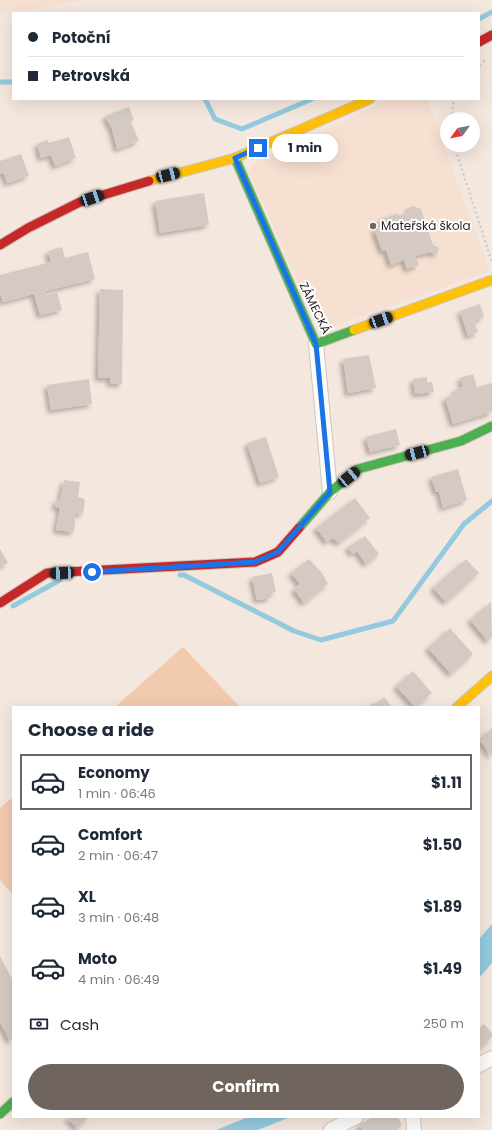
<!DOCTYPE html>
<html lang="en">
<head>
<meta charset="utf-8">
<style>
	body { margin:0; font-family:Poppins,sans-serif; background:#f6f6f7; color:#1f2937; height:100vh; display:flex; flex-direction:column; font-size:15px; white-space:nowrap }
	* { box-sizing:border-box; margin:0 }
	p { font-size:13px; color:#747a83 }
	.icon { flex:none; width:22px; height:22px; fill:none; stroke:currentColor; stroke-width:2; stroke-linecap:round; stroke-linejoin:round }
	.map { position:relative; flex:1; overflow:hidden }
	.side { position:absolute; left:12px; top:706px; width:468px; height:412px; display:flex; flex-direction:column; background:#fff; border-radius:0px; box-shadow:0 4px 16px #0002 }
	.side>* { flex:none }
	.guide { position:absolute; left:12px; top:12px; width:468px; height:88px; border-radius:0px; box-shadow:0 4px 16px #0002; display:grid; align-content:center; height:88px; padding:0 16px; background:#fff }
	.needle { width:26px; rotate:237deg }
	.fabs { position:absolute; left:440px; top:112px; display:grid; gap:8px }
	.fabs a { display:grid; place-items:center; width:40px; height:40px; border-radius:50%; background:#fff; box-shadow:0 4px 16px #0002; font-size:20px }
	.end { position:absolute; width:18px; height:18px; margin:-9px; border:5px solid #1a73e8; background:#fff; box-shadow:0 0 0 2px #fff }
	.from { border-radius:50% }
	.bubble { position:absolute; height:28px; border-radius:14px; background:#fff; box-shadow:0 4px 16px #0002; font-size:13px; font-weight:700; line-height:28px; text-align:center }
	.car { position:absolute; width:12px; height:24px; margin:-12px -6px; border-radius:5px; box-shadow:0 0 3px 1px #0007; background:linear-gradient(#222 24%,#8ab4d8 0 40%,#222 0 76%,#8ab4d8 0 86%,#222 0) }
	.guide b { display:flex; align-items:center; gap:14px; height:38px; font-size:15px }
	.guide b+b { border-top:1px solid #e0e1e3 }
	.guide i { width:10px; height:10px; background:#1f2937 }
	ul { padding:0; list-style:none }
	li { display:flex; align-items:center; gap:12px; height:56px; margin:0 8px 6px; padding:0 8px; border:2px solid transparent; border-radius:0px }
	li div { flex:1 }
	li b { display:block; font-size:15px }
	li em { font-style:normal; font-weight:700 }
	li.on { border-color:#6f655e }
	li>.icon { width:36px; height:36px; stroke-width:1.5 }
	h2 { padding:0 16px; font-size:18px; line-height:48px }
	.pay { display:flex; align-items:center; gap:10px; height:44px; padding:0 16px; font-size:15px }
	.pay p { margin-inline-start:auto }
	.primary-button { display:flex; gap:8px; margin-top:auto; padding:8px 16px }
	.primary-button a { flex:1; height:46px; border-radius:24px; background:#6f655e; color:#fff; font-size:16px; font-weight:700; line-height:46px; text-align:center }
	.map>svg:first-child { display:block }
	.built { fill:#f6e0d1 }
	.green { fill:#f2caae }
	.water { fill:#94cadf }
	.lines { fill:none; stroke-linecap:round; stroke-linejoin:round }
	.stream { stroke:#94cadf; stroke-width:5 }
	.building { fill:#d4cac3; filter:url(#shadow) }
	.street-casing { stroke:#cfc5be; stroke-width:16 }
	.fast-casing { stroke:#cfc5be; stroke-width:11 }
	.slow-casing { stroke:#cfc5be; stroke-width:11 }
	.jam-casing { stroke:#cfc5be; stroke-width:11 }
	.path { stroke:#cecbc8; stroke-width:2.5; stroke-dasharray:2 3; stroke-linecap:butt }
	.street { stroke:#fdfbfa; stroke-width:14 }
	.fast { stroke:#4caf50; stroke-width:9 }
	.slow { stroke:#ffc107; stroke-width:9 }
	.jam { stroke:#c62828; stroke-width:9 }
	.route { stroke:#1a73e8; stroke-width:5 }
	.poi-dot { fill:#6f655e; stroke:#fff; stroke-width:1.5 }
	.labels { text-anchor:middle; stroke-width:4; stroke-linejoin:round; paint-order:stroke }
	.poi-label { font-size:12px; fill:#271f19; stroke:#fff; text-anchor:start }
	.street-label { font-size:12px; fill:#271f19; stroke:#fff }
</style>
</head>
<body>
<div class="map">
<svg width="492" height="1130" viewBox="0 0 492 1130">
	<defs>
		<filter id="shadow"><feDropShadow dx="-3.5" dy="3.5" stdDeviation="2" flood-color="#0004"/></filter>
	</defs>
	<rect width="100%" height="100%" fill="#f4e7de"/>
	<g class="built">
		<path d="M0,0H82L34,9L0,13Z"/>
		<path d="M388,99H427L490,271L334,326L325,328L320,326L316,322L250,174L251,167L259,159L347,120Z"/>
	</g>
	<g class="green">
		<path d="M183,647L240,707H115Z"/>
		<path d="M13,797V895L0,880V808Z"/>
	</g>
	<g class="water">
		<path d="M492,924V963L479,978V939Z"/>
		<path d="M248,1117H290L258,1130H216Z"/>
	</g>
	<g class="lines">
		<g class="stream">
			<path d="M479,19L492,12"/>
			<path d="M0,82H13"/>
			<path d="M205,99L215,119L242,129L312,99"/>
			<path d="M180,575H184L294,631L321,640L393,621L464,524L492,501"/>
			<path d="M13,606L60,580"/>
		</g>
	</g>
	<g class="building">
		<path d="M129,107L134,120L131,122L139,141L117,149L112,129L105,116Z"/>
		<path d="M69,137L76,158L55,166L51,155L41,158L37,144L47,140L49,143Z"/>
		<path d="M21,154L29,176L7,183L4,173L0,174V161Z"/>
		<path d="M204,193L209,225L160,233L155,201Z"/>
		<path d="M413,206L421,209L433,245L438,247L439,249L437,254L430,252L415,256L419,265L407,269L404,260L391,265L386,250L382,251L374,229L383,226L381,219L398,213V216L410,212L408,208Z"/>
		<path d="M62,247L65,258L88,252L95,279L45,291L46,295L57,292L62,310L40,315L34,294L3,302L0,292V275L51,262L48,251Z"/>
		<path d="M100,289L123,290L122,384L110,383V378H98Z"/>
		<path d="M480,304L484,317L474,321L478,332L468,336L460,311Z"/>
		<path d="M369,355L376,388L348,393L343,359Z"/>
		<path d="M473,374L477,387L492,383V412L453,424L445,398L456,394L454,390L463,387L460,378Z"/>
		<path d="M427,377V382H432L434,392L415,394L413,379Z"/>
		<path d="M89,379L92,404L51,410L47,385Z"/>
		<path d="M396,429L400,445L370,452L366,437Z"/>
		<path d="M266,437L279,477L260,483L247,443Z"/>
		<path d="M458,469L467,500L443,508L439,491L436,492L431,477Z"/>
		<path d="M64,480L80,482L78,497L85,499L83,514L76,513L74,532L56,530L60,508L55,507L56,500H60Z"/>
		<path d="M355,498L370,518L339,543L333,538L327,542L316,528Z"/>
		<path d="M365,536L379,554L366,564L357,551L352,554L348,547Z"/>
		<path d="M0,549L8,563L0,567Z"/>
		<path d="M309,559L322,573L328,584L304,603L294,589L300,584L291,573Z"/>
		<path d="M466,559L479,573L446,602L433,588Z"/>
		<path d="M272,573L276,592L270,593L271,598L257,600L252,577Z"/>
		<path d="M491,602L492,637L488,641L470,620Z"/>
		<path d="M450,628L473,654L451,674L428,648Z"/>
		<path d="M413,671L432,693L415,707L396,686Z"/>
		<path d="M384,697L392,707H368L373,703L376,704Z"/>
		<path d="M492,728V757L479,739Z"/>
		<path d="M0,956L13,981V1039L10,1041L0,1022Z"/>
		<path d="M484,1024L492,1033V1037L479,1049V1028Z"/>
		<path d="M67,1117H89L77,1128Z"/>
		<path d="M373,1117H398L402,1125L396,1130H363L359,1125Z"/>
	</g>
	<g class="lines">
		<defs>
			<g id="street">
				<path d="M316,344L330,492"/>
				<path d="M479,1065L492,1058"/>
				<path d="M413,1117L414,1130"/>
				<path d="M331,1130L356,1117"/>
			</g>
			<g id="fast">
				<path d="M235,158L316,344L354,330"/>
				<path d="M299,528L330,492L358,469L461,441L492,426"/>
				<path d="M0,1114L13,1102"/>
			</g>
			<g id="slow">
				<path d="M149,181L235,158L370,99"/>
				<path d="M354,330L492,280"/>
				<path d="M457,707L492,676"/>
			</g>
			<g id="jam">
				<path d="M479,42L492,35"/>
				<path d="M0,245L28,228L80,202L149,181"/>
				<path d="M0,603L47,573L255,562L278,552L299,528"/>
			</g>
		</defs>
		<use href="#street" class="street-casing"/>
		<use href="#fast" class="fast-casing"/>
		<use href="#slow" class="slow-casing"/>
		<use href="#jam" class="jam-casing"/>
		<g class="path">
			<path d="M479,65L485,60"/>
			<path d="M451,119L454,99"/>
			<path d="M454,145L492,262"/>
		</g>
		<use href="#street" class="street"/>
		<use href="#fast" class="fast"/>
		<use href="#slow" class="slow"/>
		<use href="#jam" class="jam"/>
	</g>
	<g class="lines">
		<path class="route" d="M92,572L255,562L278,552L330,492L316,344L235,158L258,148"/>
	</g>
	<circle class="poi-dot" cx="373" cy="226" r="4"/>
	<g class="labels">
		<g class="poi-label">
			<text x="381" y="230">Mateřská škola</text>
		</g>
		<g class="street-label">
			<text transform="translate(315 308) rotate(64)" y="4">ZÁMECKÁ</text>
		</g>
	</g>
</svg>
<div class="fabs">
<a><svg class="needle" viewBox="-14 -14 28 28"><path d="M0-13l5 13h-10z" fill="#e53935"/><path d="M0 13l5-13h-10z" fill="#747a83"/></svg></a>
</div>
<i class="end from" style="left:92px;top:572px"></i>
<i class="end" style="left:258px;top:148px"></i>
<div class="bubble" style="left:272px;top:134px;width:66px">1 min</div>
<i class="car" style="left:168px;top:175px;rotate:75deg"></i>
<i class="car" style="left:92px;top:198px;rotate:71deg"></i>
<i class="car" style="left:381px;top:320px;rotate:70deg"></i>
<i class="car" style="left:417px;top:453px;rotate:255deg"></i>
<i class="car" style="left:349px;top:477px;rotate:51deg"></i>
<i class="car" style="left:62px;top:573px;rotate:268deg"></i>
<div class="guide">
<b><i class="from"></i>Potoční</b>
<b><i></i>Petrovská</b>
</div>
<section class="side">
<h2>Choose a ride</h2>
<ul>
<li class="on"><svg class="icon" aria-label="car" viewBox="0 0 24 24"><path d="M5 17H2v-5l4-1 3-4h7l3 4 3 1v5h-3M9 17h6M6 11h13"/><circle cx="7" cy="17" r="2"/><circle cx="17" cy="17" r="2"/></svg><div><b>Economy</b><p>1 min · 06:46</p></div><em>$1.11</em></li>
<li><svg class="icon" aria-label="car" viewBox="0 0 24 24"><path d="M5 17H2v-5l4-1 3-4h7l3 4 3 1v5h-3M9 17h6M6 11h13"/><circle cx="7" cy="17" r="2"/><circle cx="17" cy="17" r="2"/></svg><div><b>Comfort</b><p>2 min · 06:47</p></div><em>$1.50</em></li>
<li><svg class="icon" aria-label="car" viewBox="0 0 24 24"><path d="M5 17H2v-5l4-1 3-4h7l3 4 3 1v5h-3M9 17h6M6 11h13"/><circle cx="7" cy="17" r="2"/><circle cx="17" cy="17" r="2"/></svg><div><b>XL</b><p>3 min · 06:48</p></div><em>$1.89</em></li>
<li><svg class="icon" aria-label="car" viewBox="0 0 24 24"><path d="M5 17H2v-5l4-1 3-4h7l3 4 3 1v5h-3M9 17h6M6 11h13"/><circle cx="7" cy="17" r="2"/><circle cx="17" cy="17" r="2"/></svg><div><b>Moto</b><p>4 min · 06:49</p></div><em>$1.49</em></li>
</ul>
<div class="pay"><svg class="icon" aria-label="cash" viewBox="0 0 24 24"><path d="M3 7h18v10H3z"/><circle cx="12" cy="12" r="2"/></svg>Cash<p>250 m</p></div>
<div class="primary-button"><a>Confirm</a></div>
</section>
</div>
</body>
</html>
